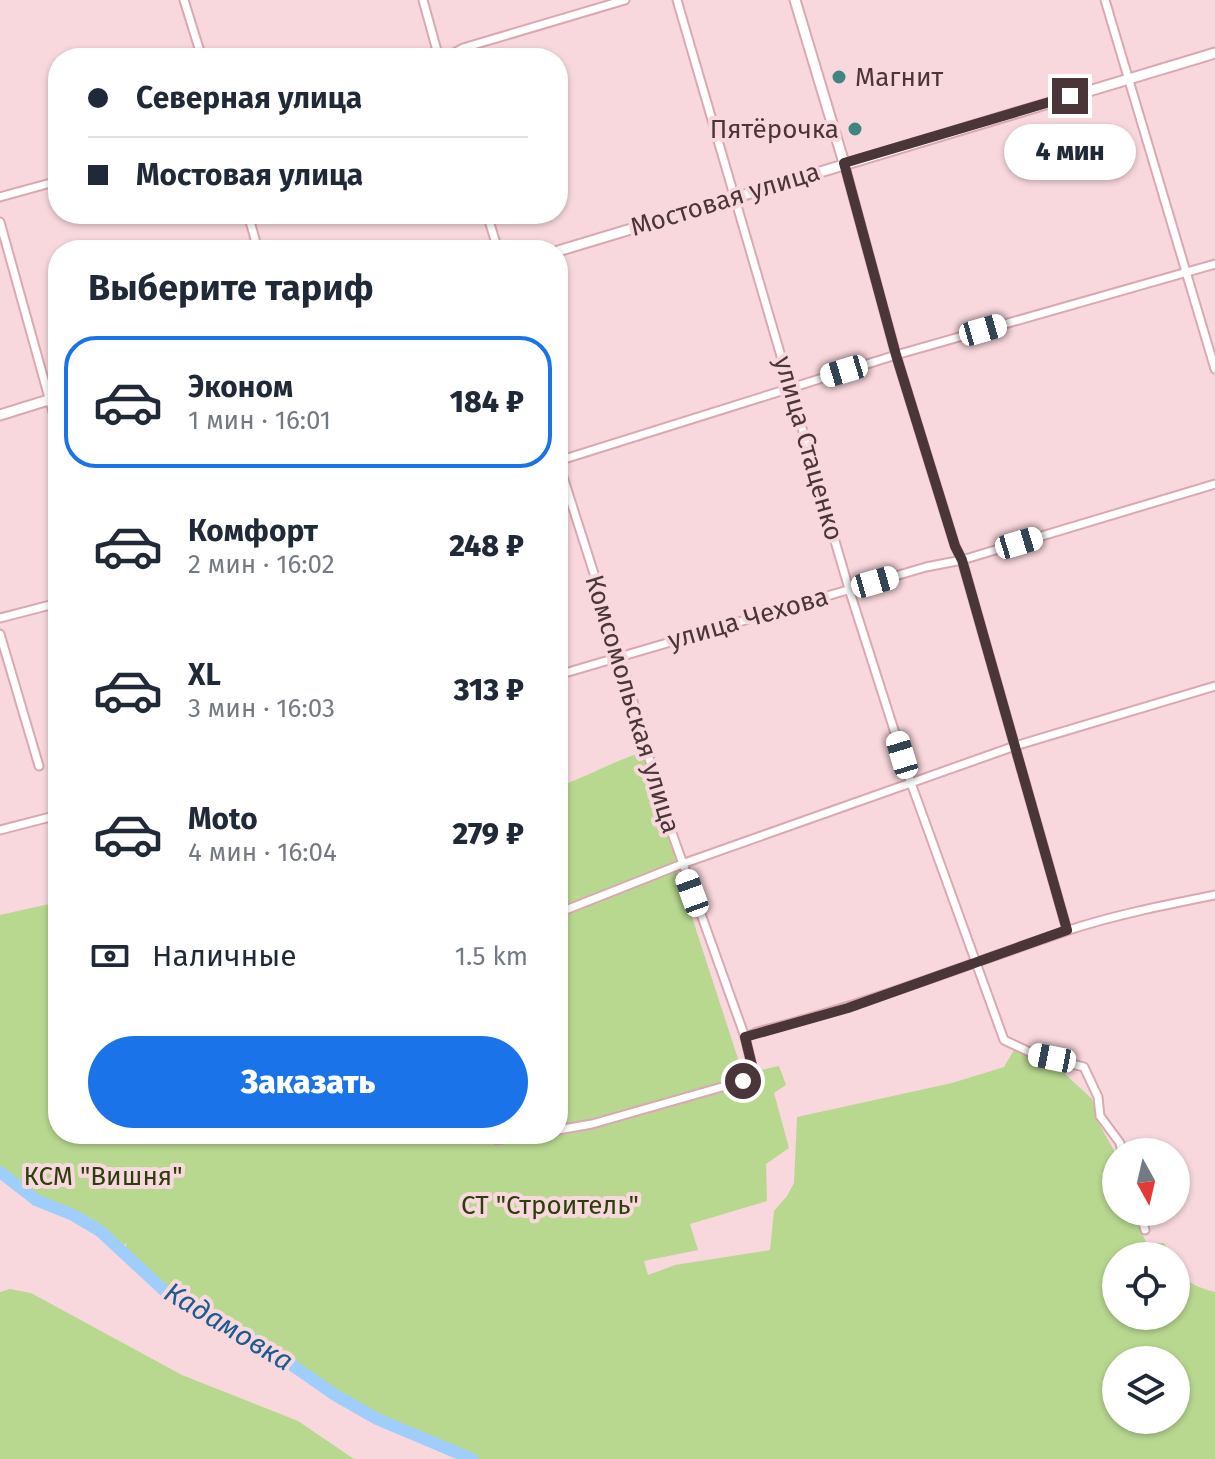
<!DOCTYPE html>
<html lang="ru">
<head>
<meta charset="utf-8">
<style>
	body { margin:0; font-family:"Fira Sans",sans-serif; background:#f2f2f3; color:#1f2937; height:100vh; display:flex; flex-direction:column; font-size:30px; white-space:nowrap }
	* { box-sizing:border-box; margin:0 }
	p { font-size:26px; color:#747a83 }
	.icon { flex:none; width:44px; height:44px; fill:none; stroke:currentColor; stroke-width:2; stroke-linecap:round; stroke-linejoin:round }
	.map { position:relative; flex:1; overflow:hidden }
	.panel { position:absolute; left:48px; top:240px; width:520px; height:904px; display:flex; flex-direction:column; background:#fff; border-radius:32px; box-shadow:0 2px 6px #0004 }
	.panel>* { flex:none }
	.banner { position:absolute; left:48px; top:48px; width:520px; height:176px; border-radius:32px; box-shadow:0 2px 6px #0004; display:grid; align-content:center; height:176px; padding:0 40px; background:#fff }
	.needle { width:52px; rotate:172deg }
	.tools { position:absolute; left:1102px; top:1138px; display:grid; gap:16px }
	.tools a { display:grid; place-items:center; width:88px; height:88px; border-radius:50%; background:#fff; box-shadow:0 2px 6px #0004; font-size:40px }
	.end { position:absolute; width:36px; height:36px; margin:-18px; border:10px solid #4a3538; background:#fff; box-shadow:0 0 0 4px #fff }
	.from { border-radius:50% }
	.bubble { position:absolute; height:56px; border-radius:28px; background:#fff; box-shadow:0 2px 6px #0004; font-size:26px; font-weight:800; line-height:56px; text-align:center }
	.car { position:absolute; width:24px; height:48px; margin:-24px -12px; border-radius:10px; box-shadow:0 0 6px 2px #0007; background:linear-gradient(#fff 24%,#345 0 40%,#fff 0 76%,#345 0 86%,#fff 0) }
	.banner b { display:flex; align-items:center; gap:28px; height:76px; font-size:30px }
	.banner b+b { border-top:2px solid #e0e1e3 }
	.banner i { width:20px; height:20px; background:#1f2937 }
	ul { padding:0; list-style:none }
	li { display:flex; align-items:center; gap:24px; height:132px; margin:0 16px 12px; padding:0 24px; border:4px solid transparent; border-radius:32px }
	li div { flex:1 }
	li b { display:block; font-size:30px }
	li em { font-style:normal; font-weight:800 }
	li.on { border-color:#1a73e8 }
	li>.icon { width:72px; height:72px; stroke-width:1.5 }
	h2 { padding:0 40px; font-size:36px; line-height:96px }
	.pay { display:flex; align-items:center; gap:20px; height:88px; padding:0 40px; font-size:30px }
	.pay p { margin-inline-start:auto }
	.button { display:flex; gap:16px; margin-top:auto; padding:16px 40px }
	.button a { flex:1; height:92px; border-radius:48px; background:#1a73e8; color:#fff; font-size:32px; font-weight:800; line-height:92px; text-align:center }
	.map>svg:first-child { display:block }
	.green { fill:#b8d890; fill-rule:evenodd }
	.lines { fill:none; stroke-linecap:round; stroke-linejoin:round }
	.river { stroke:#9fcefc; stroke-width:12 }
	.minor-casing { stroke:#dba8b0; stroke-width:11 }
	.tertiary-casing { stroke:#dba8b0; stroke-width:13 }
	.minor { stroke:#fff; stroke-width:7 }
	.tertiary { stroke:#fff; stroke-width:9 }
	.route { stroke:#4a3538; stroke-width:10 }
	.poi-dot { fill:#3f8680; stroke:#f8d8dd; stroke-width:3 }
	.labels { text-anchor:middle; stroke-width:8; stroke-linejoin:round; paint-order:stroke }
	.poi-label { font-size:26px; fill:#4a3538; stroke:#f8d8dd; text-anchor:start }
	.street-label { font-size:26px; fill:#4a3538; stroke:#f8d8dd }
	.park-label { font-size:26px; fill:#2c3f0b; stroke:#f8d8dd }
	.water-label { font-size:28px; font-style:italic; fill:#1c5b8f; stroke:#f8d8dd }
</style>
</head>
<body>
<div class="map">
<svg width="1215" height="1459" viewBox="0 0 1215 1459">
	<rect width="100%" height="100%" fill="#f8d8dd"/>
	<g class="green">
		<path d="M653,749L683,857L674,862L743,1074L779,1066L786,1085L774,1093L789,1148L766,1164L767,1201L690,1224L698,1250L644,1261L648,1275L675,1265L770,1250L774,1211L787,1196L794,1183L797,1117L952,1083L1004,1067L1014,1050L1064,1073L1092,1099L1097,1120L1116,1154V1212H1132L1147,1244L1164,1243L1172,1256H1116V1316H1176V1266C1183,1282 1198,1288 1215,1292V1459H472L377,1419L335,1395L258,1342L169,1295L123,1251L127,1243L123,1246L114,1245C96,1206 62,1214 35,1195C22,1187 14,1174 0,1167V915L58,902V1134H558V787C591,775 619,758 653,749ZM1116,1360H1176V1420H1116Z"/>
		<path d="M10,1289L31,1293L182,1375L298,1421L354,1459H0V1292Z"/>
	</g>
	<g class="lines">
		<path class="river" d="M0,1172L36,1200L73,1215L100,1231L169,1295L259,1342L335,1395L377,1419L472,1459"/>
		<defs>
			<g id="minor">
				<path d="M184,0L202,58"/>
				<path d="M423,0L439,58"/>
				<path d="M677,0L849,589L911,783L1004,1040L1036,1055L1084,1067L1098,1097L1100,1116L1120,1143L1122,1152"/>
				<path d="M1105,0L1215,369"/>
				<path d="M445,58L463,48L625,0"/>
				<path d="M844,163L896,355L955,546L962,560L1067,930"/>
				<path d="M0,197L58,181"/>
				<path d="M248,214L258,250"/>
				<path d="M487,214L498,250"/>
				<path d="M0,222L58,430"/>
				<path d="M0,618L58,603"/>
				<path d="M0,634L39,766"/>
				<path d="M558,675L926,567L962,560L1215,484"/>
				<path d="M0,830L58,815"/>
				<path d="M558,913L682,864L1015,746L1215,686"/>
				<path d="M745,1037L663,808L620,655L558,461L896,355L1215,264"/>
				<path d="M558,1130L592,1124L743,1081L754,1074L745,1037L757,1032C863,1006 963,966 1066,931C1114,915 1165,905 1215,895"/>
				<path d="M497,1140L534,1134"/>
				<path d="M1140,1212L1145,1230"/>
			</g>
			<g id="tertiary">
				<path d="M795,0L844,163"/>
				<path d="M558,251L1215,53"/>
				<path d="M0,415L58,397"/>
			</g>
		</defs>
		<use href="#minor" class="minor-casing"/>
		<use href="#tertiary" class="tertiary-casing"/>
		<use href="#minor" class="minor"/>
		<use href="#tertiary" class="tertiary"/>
	</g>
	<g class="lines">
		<path class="route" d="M743,1081L754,1074L745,1037L848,1008L1067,930L962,560L955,546L896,355L844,163L1070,96"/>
	</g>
	<g class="poi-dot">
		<circle cx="839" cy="77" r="8"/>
		<circle cx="855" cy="129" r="8"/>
	</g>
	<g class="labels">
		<g class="poi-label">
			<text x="855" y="86">Магнит</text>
			<text x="839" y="138" text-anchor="end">Пятёрочка</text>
		</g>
		<g class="street-label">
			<text transform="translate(725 199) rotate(-17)" y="9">Мостовая улица</text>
			<text transform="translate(809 448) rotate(74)" y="9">улица Стаценко</text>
			<text transform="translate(748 618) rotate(-16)" y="9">улица Чехова</text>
			<text transform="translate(633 704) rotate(73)" y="9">Комсомольская улица</text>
		</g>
		<g class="park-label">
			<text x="103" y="1185">КСМ "Вишня"</text>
			<text x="550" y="1214">СТ "Строитель"</text>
		</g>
		<g class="water-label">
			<text transform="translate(229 1326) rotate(31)" y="10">Кадамовка</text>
		</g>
	</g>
</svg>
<div class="tools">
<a><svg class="needle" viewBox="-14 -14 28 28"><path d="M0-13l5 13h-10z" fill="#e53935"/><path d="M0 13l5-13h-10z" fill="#747a83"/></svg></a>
<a><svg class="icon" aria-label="locate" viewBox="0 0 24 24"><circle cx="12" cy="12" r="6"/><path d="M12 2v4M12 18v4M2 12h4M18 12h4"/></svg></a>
<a><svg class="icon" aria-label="layers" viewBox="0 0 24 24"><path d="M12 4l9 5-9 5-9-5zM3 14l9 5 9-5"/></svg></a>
</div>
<i class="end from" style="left:743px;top:1081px"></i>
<i class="end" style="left:1070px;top:96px"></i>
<div class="bubble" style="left:1004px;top:124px;width:132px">4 мин</div>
<i class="car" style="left:983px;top:330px;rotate:74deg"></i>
<i class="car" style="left:844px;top:371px;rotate:253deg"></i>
<i class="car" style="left:1019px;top:543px;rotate:73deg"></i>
<i class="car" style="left:875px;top:582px;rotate:74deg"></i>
<i class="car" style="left:902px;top:755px;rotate:343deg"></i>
<i class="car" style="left:692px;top:893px;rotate:340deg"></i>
<i class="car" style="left:1052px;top:1058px;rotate:281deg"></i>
<div class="banner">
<b><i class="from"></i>Северная улица</b>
<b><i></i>Мостовая улица</b>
</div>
<section class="panel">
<h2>Выберите тариф</h2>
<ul>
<li class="on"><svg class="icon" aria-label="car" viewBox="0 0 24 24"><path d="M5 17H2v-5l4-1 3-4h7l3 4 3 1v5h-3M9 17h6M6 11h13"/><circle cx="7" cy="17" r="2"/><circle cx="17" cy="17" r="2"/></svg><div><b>Эконом</b><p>1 мин · 16:01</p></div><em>184 ₽</em></li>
<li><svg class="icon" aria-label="car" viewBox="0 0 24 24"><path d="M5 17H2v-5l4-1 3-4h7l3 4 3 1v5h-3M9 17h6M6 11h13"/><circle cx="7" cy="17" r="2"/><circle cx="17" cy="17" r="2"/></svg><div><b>Комфорт</b><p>2 мин · 16:02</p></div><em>248 ₽</em></li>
<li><svg class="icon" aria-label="car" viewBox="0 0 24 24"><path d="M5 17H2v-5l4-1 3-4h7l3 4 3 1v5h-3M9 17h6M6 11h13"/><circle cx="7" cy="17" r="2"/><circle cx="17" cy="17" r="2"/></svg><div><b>XL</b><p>3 мин · 16:03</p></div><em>313 ₽</em></li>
<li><svg class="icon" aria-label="car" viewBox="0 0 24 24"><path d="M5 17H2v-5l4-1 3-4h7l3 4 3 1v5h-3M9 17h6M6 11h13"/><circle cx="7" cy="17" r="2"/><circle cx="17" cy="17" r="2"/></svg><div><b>Moto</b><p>4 мин · 16:04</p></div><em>279 ₽</em></li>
</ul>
<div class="pay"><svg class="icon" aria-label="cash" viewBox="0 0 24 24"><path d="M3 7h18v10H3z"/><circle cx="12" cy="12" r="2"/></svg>Наличные<p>1.5 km</p></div>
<div class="button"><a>Заказать</a></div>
</section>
</div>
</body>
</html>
